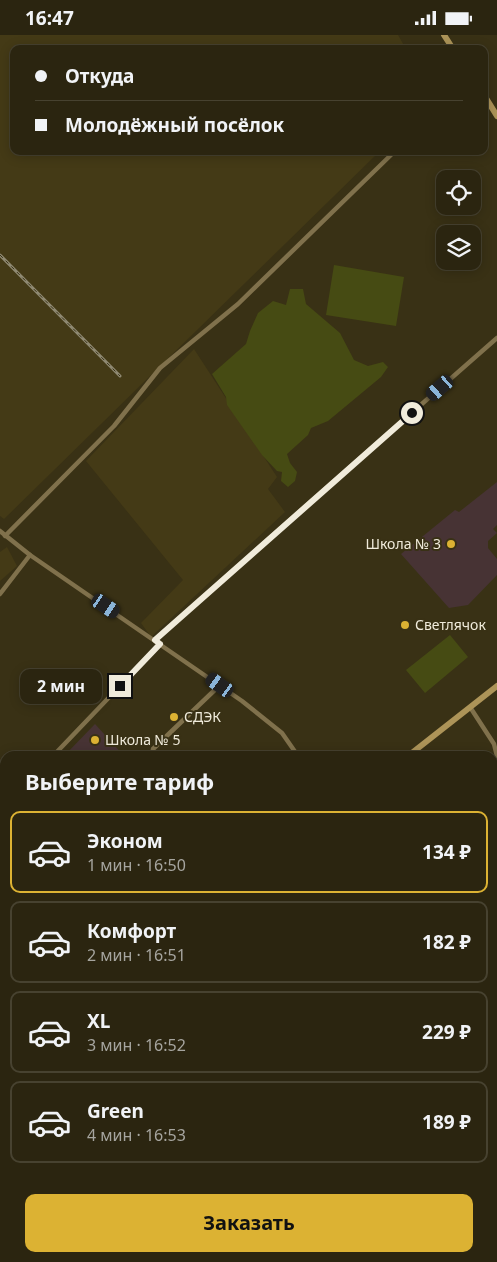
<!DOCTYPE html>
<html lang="ru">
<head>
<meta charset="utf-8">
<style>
	body { margin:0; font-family:"Noto Sans",sans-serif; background:#37311e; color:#f1f3f6; height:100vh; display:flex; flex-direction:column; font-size:19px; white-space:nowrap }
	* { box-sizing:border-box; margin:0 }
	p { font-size:16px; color:#a6a59f }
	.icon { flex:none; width:28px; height:28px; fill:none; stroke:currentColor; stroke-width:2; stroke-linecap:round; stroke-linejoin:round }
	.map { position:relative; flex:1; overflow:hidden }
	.panel { position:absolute; left:0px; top:716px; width:498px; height:511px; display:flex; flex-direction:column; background:#2b2510; border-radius:15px 15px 0 0; box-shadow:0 2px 12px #0003,0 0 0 1px #474230 }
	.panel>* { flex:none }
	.guide { position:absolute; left:10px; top:10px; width:478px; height:110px; border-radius:10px; box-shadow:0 2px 12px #0003,0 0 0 1px #474230; display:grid; align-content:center; height:110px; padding:0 25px; background:#2b2510 }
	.buttons { position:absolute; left:436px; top:135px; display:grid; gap:10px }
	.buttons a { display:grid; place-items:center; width:45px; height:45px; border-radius:10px; background:#2b2510; box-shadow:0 2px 12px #0003,0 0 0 1px #474230; font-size:25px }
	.end { position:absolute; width:22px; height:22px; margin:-11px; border:6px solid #f0ebdb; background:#111; box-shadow:0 0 0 2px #111 }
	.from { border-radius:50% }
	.bubble { position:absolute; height:35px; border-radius:10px; background:#2b2510; box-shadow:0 2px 12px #0003,0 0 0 1px #474230; font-size:16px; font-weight:700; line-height:35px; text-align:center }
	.car { position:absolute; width:15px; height:30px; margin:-15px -8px; border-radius:6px; box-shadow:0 0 4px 1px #0007; background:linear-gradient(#222 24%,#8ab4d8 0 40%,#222 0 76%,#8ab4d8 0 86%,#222 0) }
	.guide b { display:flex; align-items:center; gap:18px; height:48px; font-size:19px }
	.guide b+b { border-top:1px solid #474230 }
	.guide i { width:12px; height:12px; background:#f1f3f6 }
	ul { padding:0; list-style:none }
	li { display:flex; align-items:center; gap:15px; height:82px; margin:0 10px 8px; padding:0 15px; border:2px solid #474230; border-radius:10px }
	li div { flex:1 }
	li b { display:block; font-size:19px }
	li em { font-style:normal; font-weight:700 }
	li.active { border-color:#dcb233 }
	li>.icon { width:45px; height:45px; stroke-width:1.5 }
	h2 { padding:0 25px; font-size:22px; line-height:60px }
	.action { display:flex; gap:10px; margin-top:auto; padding:10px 25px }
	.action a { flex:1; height:58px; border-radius:10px; background:#dcb233; color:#111; font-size:20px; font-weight:700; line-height:58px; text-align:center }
	.status { display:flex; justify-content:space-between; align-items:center; height:35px; padding:0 25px; background:#2b2510; direction:ltr }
	.status svg { height:14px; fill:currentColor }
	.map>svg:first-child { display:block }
	.built { fill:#443a16 }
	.education { fill:#473334 }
	.green { fill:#464b13 }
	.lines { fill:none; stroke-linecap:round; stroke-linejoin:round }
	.stream { stroke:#128fc2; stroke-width:1 }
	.street { stroke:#80714c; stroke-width:4.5 }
	.secondary { stroke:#ad9458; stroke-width:6 }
	.rail-casing { stroke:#8f8972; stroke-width:3 }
	.rail { stroke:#393115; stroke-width:1; stroke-dasharray:4; stroke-linecap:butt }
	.route { stroke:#f0ebdb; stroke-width:6 }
	.poi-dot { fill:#dcb233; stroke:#393115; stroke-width:2 }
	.labels { text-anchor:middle; stroke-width:4; stroke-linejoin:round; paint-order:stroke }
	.poi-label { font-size:14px; fill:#f0ebdb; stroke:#393115; text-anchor:start }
</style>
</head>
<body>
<div class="status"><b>16:47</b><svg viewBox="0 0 49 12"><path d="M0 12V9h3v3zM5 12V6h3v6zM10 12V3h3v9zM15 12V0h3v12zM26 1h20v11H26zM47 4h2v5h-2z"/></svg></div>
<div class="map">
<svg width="497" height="1227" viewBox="0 0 497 1227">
	<rect width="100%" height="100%" fill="#393115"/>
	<g class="built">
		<path d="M0,0H398L406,14H14V116H380L4,484L0,481Z"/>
		<path d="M194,314L277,442L268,454L285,477L151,602L141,588L183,545L86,426Z"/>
		<path d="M7,512L17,531L0,546V517Z"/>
	</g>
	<g class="education">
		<path d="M497,447V490L493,494L497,498L488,506V513L497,524V540L468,570L449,573L401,519L455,475L459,477Z"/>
		<path d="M95,689L124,721H64Z"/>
	</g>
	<g class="green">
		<path d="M334,230L404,242L396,291L326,280Z"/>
		<path d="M290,254H303L306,269L340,298L354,325L368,331L383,327L388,332L381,342L328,386L311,393L308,400L287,419L290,428L297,437L295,446L288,452L281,446L282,437L277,436L262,420L227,370L226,362L212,339L246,309L250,296L258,278L273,266L286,270Z"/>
		<path d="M450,600L468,622L425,658L406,635Z"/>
	</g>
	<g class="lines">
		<g class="stream">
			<path d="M492,919L497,920"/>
			<path d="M0,1205L5,1203"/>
			<path d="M62,1222L65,1227"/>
			<path d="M97,1227L100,1222"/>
		</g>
		<g class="street">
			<path d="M0,496L30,520L242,666L282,698L298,721"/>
			<path d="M5,501L114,391L160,333L238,269L395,116"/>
			<path d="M0,559L30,520"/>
			<path d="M155,605L300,476L497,303"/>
			<path d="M470,672L494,709L497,721"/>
			<path d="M53,721L160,609"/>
			<path d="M152,721L153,714L220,650"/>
			<path d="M0,777L5,771"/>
			<path d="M0,882L5,879"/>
			<path d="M0,900L5,909"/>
			<path d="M492,909L497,908"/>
			<path d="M492,933L497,934"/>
			<path d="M492,1059L497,1054"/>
			<path d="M492,1113L497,1116"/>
			<path d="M45,1222L51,1227"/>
			<path d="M127,1222L129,1227"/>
			<path d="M334,1222L338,1227"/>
			<path d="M0,1226L5,1222"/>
			<path d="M154,1227L162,1222"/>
		</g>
		<g class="secondary">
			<path d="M444,0L453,14"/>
			<path d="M484,60L497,81"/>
			<path d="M408,721L497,651"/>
			<path d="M0,1035L5,1032"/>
		</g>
		<defs>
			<path id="rail" d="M0,220L120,341"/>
		</defs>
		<use href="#rail" class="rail-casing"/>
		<use href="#rail" class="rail"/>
	</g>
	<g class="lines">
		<path class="route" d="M120,651L160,609L155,605L412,378"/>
	</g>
	<g class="poi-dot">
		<circle cx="451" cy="509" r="5"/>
		<circle cx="405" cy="590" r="5"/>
		<circle cx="174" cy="682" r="5"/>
		<circle cx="95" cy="705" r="5"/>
	</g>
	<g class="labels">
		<g class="poi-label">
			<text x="441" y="514" text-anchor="end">Школа № 3</text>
			<text x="415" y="595">Светлячок</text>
			<text x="184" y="687">СДЭК</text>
			<text x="105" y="710">Школа № 5</text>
		</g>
	</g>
</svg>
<div class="buttons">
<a><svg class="icon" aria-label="locate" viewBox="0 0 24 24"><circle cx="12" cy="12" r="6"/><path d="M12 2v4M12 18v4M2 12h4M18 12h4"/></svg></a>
<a><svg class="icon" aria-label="layers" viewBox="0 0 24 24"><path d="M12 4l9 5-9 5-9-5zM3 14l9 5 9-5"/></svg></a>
</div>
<i class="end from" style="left:412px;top:378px"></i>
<i class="end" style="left:120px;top:651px"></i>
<div class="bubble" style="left:20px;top:634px;width:82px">2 мин</div>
<i class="car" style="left:440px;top:353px;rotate:229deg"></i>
<i class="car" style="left:106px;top:571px;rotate:124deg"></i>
<i class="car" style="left:220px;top:650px;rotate:305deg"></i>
<div class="guide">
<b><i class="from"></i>Откуда</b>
<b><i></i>Молодёжный посёлок</b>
</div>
<section class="panel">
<h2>Выберите тариф</h2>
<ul>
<li class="active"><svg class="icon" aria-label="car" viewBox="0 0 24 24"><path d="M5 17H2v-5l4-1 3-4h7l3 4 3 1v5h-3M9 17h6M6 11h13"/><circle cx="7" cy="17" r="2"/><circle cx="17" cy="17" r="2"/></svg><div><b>Эконом</b><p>1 мин · 16:50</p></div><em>134 ₽</em></li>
<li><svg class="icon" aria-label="car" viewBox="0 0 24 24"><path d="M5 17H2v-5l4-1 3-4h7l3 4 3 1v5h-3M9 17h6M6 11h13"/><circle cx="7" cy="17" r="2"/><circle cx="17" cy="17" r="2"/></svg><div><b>Комфорт</b><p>2 мин · 16:51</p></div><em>182 ₽</em></li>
<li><svg class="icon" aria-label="car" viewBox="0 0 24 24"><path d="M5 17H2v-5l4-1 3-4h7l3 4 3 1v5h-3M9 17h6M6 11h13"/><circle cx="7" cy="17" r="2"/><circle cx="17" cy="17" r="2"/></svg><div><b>XL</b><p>3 мин · 16:52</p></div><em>229 ₽</em></li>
<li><svg class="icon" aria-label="car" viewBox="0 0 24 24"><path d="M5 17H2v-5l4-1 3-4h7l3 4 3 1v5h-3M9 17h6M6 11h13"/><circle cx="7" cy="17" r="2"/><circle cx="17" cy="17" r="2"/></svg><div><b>Green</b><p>4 мин · 16:53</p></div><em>189 ₽</em></li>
</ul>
<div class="action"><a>Заказать</a></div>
</section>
</div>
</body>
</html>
